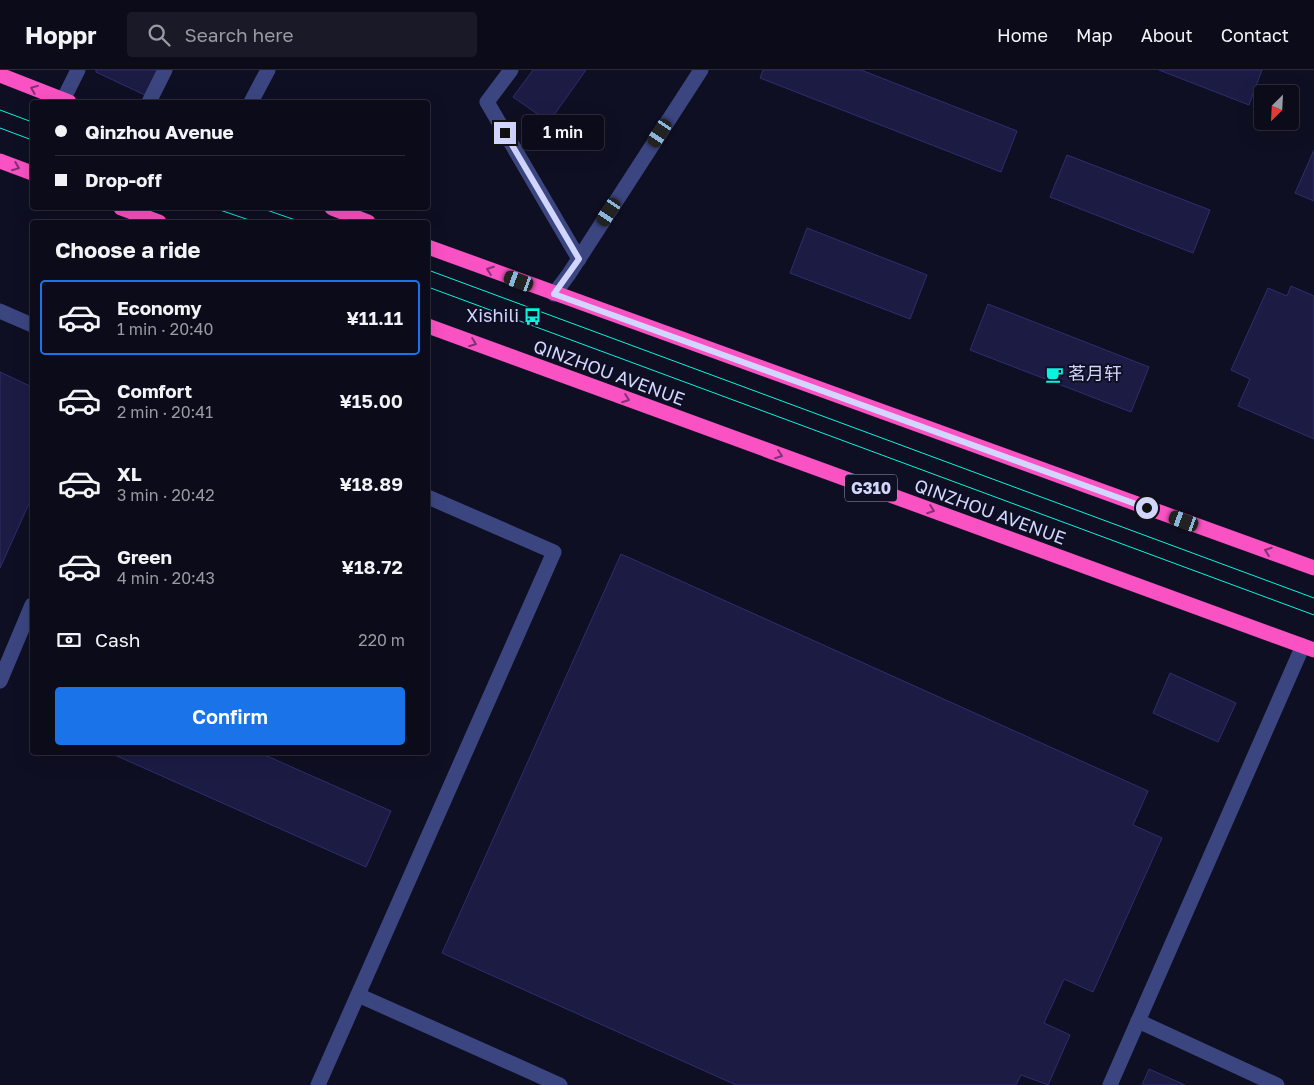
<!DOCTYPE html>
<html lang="en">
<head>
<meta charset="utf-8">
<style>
	body { margin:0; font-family:"Golos Text","Noto Sans SC",sans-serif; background:#191927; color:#f1f3f6; height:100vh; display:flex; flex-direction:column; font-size:19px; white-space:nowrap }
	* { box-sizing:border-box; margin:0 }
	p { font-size:16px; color:#9a9ba2 }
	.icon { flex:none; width:28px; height:28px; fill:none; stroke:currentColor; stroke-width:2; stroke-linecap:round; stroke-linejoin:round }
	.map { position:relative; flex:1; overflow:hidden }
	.side { position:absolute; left:30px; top:150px; width:400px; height:535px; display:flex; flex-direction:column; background:#0b0b1a; border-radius:5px; box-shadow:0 5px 20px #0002,0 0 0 1px #2b2b39 }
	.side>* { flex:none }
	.banner { position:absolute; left:30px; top:30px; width:400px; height:110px; border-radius:5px; box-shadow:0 5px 20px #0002,0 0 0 1px #2b2b39; display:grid; align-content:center; height:110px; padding:0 25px; background:#0b0b1a }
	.needle { width:32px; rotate:204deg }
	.tools { position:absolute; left:1254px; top:15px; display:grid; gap:10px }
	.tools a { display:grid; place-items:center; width:45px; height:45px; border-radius:5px; background:#0b0b1a; box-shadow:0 5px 20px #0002,0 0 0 1px #2b2b39; font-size:25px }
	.end { position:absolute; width:22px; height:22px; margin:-11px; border:6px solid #d2d6fe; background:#111; box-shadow:0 0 0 2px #111 }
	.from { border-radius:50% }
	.bubble { position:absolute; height:35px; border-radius:5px; background:#0b0b1a; box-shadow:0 5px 20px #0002,0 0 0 1px #2b2b39; font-size:16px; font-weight:600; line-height:35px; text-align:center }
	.car { position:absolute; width:15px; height:30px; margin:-15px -8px; border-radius:6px; box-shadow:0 0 4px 1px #0007; background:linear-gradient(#222 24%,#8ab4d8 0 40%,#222 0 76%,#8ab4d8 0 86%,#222 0) }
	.banner b { display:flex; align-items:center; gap:18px; height:48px; font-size:19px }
	.banner b+b { border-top:1px solid #2b2b39 }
	.banner i { width:12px; height:12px; background:#f1f3f6 }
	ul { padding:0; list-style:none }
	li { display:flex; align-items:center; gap:15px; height:75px; margin:0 10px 8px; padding:0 15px; border:2px solid transparent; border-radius:5px }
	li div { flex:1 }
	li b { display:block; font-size:19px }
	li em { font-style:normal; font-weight:600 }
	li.active { border-color:#1a73e8 }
	li>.icon { width:45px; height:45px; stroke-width:1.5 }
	h2 { padding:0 25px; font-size:22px; line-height:60px }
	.pay { display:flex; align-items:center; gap:12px; height:55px; padding:0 25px; font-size:19px }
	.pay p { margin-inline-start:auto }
	.action { display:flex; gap:10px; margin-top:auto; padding:10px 25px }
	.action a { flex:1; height:58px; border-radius:5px; background:#1a73e8; color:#fff; font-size:20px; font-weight:600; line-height:58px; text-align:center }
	header { display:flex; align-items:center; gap:30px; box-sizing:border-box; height:70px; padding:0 25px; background:#0b0b1a; border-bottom:1px solid #2b2b39 }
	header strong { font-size:24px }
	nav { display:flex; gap:28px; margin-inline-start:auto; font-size:18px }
	.search { width:350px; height:45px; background:#191927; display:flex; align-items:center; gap:12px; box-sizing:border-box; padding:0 18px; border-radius:5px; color:#9a9ba2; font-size:19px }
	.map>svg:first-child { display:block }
	.building { fill:#1c1b44; stroke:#2e2e6f }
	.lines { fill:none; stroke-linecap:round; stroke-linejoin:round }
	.minor { stroke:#3b4681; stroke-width:15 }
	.highway { stroke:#fa51c3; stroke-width:15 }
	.tram { stroke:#07f5de; stroke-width:1 }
	.oneway { stroke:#843073 }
	.route { stroke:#d2d6fe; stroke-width:6 }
	.labels { text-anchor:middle; stroke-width:4; stroke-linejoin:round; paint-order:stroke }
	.shield { fill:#0f0f23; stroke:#989abc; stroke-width:1 }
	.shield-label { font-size:16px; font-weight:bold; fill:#d2d6fe }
	.poi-label { font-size:18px; fill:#d2d6fe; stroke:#0f0f23; text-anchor:end }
	.street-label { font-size:18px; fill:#d2d6fe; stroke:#0f0f23 }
</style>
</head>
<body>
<header>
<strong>Hoppr</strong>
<div class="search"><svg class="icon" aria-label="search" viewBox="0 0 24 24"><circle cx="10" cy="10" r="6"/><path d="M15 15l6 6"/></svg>Search here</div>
<nav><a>Home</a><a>Map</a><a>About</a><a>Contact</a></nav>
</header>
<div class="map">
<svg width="1314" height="1015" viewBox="0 0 1314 1015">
	<rect width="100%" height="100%" fill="#0f0f23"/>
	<g class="building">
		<path d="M96,0H162L149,27L96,2Z"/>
		<path d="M533,0H586L549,52L513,27Z"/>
		<path d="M763,0H861L1017,61L1001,102L760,8Z"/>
		<path d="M1159,0H1262L1249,35Z"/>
		<path d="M1314,80V131L1295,123Z"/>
		<path d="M1067,85L1210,140L1193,183L1050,127Z"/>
		<path d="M807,158L927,205L910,249L790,203Z"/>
		<path d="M1291,216L1314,226V369L1238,336L1250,309L1231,300L1268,218L1287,226Z"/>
		<path d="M988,234L1149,297L1131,342L970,280Z"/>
		<path d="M0,302L32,317V427L0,498Z"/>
		<path d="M621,484L1148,721L1133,755L1162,768L1093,922L1064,909L1044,953L1070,965L1048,1015L1021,1005L1016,1015H736L442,883Z"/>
		<path d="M1170,603L1236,633L1218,672L1153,643Z"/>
		<path d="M108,682H258L391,741L366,797Z"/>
		<path d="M1149,999L1185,1015H1142Z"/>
	</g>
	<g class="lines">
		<g class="minor">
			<path d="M511,0L487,32L579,189"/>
			<path d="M63,30L78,0"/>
			<path d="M149,32L165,0"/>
			<path d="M251,32L268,0"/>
			<path d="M554,224L569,204L701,0"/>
			<path d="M0,241L32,255"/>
			<path d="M0,611L32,535"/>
			<path d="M358,925L560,1015"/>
			<path d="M1138,951L1277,1015"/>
			<path d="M318,1015L554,482L428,427"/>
			<path d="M1110,1015L1301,580V575"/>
		</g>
		<g class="highway">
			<path d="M0,5L69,32"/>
			<path d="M0,91L32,103"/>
			<path d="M121,138L159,152"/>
			<path d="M332,138L368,152"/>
			<path d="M428,177L1314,498"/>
			<path d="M428,256L1314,580"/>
		</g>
		<g class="tram">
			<path d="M0,40L32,52"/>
			<path d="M0,58L32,70"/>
			<path d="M214,138L255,152"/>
			<path d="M261,138L301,152"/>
			<path d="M428,200L1314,528"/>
			<path d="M428,217L1314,545"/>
		</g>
	</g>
	<defs><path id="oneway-chevron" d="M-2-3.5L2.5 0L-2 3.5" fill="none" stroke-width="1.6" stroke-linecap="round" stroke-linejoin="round" transform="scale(1.25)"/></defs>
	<g class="oneway">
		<use href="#oneway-chevron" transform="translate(34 19) rotate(-158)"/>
		<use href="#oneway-chevron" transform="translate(16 97) rotate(21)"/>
		<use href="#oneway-chevron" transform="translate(490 200) rotate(-160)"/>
		<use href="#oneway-chevron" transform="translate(473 273) rotate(20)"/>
		<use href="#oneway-chevron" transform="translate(626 329) rotate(20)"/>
		<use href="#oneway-chevron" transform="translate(779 385) rotate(20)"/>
		<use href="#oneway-chevron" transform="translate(931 440) rotate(20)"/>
		<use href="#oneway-chevron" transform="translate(1268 481) rotate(-160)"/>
	</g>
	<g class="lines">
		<path class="route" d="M505,63L579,189L554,224L1147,438"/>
	</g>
	<defs>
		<symbol id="bus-bare" viewBox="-9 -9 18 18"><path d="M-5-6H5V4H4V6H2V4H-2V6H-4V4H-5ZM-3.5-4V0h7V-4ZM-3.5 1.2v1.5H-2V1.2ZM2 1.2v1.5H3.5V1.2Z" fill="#07f5de" stroke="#0f0f23" stroke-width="2.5" paint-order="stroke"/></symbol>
		<symbol id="cafe-bare" viewBox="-9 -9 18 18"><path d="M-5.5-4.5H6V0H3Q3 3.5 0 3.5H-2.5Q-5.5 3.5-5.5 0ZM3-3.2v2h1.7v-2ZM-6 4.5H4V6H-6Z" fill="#07f5de" stroke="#0f0f23" stroke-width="2.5" paint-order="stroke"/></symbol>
	</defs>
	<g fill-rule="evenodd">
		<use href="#bus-bare" x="520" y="234" width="25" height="25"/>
		<use href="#cafe-bare" x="1042" y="292" width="25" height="25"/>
	</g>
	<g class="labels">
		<rect class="shield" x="845" y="404.5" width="52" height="27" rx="4"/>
		<g class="shield-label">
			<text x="871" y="424">G310</text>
		</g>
		<g class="poi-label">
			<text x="519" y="252">Xishili</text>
			<text x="1068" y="310" text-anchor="start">茗月轩</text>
		</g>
		<g class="street-label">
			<text transform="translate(609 303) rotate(20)" y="6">QINZHOU AVENUE</text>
			<text transform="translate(990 442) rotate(20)" y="6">QINZHOU AVENUE</text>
		</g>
	</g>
</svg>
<div class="tools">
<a><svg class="needle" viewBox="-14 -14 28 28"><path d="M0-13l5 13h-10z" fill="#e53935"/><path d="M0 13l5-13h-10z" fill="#9a9ba2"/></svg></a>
</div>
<i class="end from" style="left:1147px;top:438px"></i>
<i class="end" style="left:505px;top:63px"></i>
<div class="bubble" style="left:522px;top:45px;width:82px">1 min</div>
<i class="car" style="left:660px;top:63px;rotate:213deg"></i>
<i class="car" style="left:609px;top:142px;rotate:213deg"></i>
<i class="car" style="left:519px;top:211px;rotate:290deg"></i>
<i class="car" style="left:1184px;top:451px;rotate:290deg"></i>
<div class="banner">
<b><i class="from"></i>Qinzhou Avenue</b>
<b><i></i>Drop-off</b>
</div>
<section class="side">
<h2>Choose a ride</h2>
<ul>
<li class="active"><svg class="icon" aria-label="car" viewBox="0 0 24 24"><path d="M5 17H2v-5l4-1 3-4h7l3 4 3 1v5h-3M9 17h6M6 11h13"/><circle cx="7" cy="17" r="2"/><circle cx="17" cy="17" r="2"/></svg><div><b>Economy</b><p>1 min · 20:40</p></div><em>¥11.11</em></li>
<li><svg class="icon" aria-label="car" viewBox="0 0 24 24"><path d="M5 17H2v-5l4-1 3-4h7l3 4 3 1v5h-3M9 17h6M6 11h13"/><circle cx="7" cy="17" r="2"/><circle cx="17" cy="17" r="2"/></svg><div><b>Comfort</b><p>2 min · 20:41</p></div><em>¥15.00</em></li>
<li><svg class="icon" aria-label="car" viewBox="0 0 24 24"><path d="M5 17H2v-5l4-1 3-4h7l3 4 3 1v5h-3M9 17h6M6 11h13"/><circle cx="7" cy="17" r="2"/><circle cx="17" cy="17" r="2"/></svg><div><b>XL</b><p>3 min · 20:42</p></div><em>¥18.89</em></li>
<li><svg class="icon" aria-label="car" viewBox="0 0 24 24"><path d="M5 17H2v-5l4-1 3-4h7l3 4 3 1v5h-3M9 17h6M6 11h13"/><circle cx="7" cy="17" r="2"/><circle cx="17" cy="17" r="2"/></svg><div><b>Green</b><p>4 min · 20:43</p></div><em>¥18.72</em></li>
</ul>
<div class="pay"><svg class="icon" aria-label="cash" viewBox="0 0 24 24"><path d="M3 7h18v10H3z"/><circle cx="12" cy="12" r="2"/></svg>Cash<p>220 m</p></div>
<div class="action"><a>Confirm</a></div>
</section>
</div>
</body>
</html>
